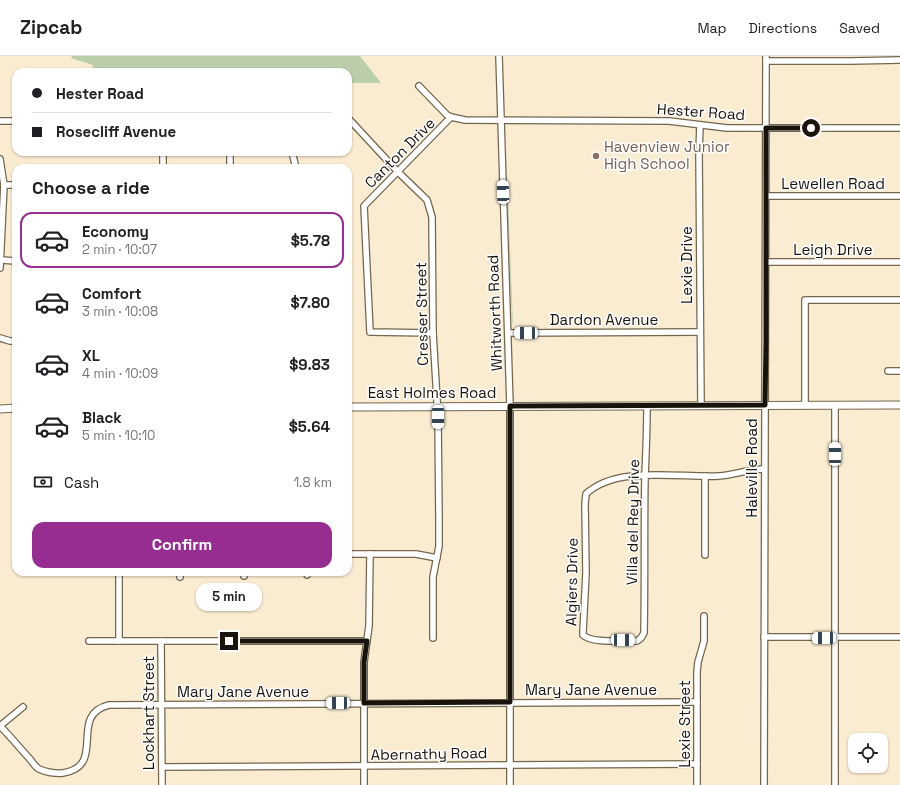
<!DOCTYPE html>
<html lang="en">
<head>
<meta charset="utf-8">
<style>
	body { margin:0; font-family:"Space Grotesk",sans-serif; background:#f6f6f6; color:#202124; height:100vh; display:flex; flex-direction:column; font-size:15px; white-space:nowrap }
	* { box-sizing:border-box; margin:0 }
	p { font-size:13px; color:#757577 }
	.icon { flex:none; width:22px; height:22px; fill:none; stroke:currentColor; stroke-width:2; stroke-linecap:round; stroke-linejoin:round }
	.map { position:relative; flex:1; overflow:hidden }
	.panel { position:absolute; left:12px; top:108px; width:340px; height:412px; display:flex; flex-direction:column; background:#fff; border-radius:12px; box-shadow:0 1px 3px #0004 }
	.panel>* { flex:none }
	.top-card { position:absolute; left:12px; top:12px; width:340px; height:88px; border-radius:12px; box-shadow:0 1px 3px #0004; display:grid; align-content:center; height:88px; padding:0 20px; background:#fff }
	.fabs { position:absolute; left:848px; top:677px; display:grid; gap:8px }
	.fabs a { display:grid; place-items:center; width:40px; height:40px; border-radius:8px; background:#fff; box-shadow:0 1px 3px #0004; font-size:20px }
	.end { position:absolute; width:18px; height:18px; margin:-9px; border:5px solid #19140b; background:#fff; box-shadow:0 0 0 2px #fff }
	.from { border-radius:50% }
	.bubble { position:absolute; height:28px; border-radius:12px; background:#fff; box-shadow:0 1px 3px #0004; font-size:13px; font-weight:600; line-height:28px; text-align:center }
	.car { position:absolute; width:12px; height:24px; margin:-12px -6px; border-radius:5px; box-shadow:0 0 3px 1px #0007; background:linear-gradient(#fff 24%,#345 0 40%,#fff 0 76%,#345 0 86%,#fff 0) }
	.top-card b { display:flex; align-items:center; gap:14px; height:38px; font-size:15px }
	.top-card b+b { border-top:1px solid #e0e0e0 }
	.top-card i { width:10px; height:10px; background:#202124 }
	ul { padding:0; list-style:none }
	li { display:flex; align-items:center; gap:12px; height:56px; margin:0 8px 6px; padding:0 12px; border:2px solid transparent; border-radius:12px }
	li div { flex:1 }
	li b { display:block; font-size:15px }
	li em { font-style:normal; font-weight:600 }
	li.active { border-color:#972d90 }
	li>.icon { width:36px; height:36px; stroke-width:1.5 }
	h2 { padding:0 20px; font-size:18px; line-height:48px }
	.pay { display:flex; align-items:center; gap:10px; height:44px; padding:0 20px; font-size:15px }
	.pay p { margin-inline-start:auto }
	.cta { display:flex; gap:8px; margin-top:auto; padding:8px 20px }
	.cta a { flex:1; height:46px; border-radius:12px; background:#972d90; color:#fff; font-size:16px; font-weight:600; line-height:46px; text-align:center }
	header { display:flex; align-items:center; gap:24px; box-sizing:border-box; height:56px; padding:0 20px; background:#fff; border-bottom:1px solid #e0e0e0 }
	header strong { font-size:19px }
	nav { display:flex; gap:22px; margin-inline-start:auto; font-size:14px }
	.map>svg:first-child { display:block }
	.green { fill:#bbceab }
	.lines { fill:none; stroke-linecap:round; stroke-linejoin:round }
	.minor-casing { stroke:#72664e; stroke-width:8 }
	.major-casing { stroke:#72664e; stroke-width:9 }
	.minor { stroke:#fff; stroke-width:5.5 }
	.major { stroke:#fff; stroke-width:7 }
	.route { stroke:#19140b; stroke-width:5 }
	.education-dot { fill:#8d6e63; stroke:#fff; stroke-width:1.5 }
	.labels { text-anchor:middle; stroke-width:3; stroke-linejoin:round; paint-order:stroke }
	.street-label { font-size:15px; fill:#19140b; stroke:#fff }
	.education-label { font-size:15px; fill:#785e54; stroke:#fff; text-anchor:start }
</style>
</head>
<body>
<header>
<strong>Zipcab</strong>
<nav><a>Map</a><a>Directions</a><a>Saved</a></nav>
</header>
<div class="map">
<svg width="900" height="729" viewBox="0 0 900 729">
	<rect width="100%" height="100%" fill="#faecd1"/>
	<g class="green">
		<path d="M72,0H360L381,27H348V16H92L93,9L71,2Z"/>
		<path d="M507,139L508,140L513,270L512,265Z"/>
	</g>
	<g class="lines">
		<defs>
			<g id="minor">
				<path d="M499,0L510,350V729"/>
				<path d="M766,5H851L900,4"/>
				<path d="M419,30L447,59L451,61L465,64L669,65L727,72H900"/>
				<path d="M348,62L398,116L427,144L432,161L433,277L438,361L439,464V490L433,521V582"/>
				<path d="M0,65H16"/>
				<path d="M700,69L699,96L701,349"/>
				<path d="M163,96V112"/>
				<path d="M230,96V112"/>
				<path d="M292,96L296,112"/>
				<path d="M0,103L4,129L0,212"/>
				<path d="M4,129H16"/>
				<path d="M766,140H900"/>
				<path d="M1,204L16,205"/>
				<path d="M766,206H900"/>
				<path d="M433,277L370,276L364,150L451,61"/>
				<path d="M508,277L699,276"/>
				<path d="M0,282L10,285H16"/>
				<path d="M888,315H900"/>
				<path d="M805,349V244H900"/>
				<path d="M647,350C647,373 646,397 645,420C644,473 645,525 644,577L641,582L637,585C624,584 592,588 583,579V576L586,517L585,448L586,438C616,409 680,422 719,420C734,419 749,413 764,413"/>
				<path d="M705,420V499"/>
				<path d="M348,498H416L437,502"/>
				<path d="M119,516V585"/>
				<path d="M179,516L180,521"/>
				<path d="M306,516L307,519"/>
				<path d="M244,520V516"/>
				<path d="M764,581H900"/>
				<path d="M89,585H367"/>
				<path d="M161,585L162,729"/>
				<path d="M0,670C10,680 19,691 29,702C32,705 35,711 39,713C45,716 56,718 63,717C108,710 67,659 109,649L697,646"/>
				<path d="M0,670L23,651"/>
				<path d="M162,711L697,708"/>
				<path d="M364,729V606L369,570L370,498"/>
				<path d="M697,729V616L698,606L704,585V560"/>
				<path d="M764,729L766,0"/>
				<path d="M835,729V349"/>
			</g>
			<g id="major">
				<path d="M348,351L900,349"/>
				<path d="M0,353L16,352"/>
			</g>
		</defs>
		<use href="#minor" class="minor-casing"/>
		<use href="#major" class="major-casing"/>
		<use href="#minor" class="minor"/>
		<use href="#major" class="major"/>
	</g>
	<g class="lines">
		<path class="route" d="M229,585H367L364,606V647L510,646V350L765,349L766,286V72H811"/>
	</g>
	<circle class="education-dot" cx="596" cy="100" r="4"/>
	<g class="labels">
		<g class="street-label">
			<text transform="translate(701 56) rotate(4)" y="5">Hester Road</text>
			<text transform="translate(400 97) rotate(-45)" y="5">Canton Drive</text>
			<text x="833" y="133">Lewellen Road</text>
			<text x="833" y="199">Leigh Drive</text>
			<text transform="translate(687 209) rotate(-90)" y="5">Lexie Drive</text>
			<text transform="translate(495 257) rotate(-92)" y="5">Whitworth Road</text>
			<text transform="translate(422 258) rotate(-91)" y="5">Cresser Street</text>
			<text x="604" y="269">Dardon Avenue</text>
			<text x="432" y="342">East Holmes Road</text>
			<text transform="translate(752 412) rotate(-90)" y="5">Haleville Road</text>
			<text transform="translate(633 466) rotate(-89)" y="5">Villa del Rey Drive</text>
			<text transform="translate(572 526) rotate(-89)" y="5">Algiers Drive</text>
			<text x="591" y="639">Mary Jane Avenue</text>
			<text x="243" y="641">Mary Jane Avenue</text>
			<text transform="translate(149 657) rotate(-90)" y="5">Lockhart Street</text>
			<text transform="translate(685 668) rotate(-90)" y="5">Lexie Street</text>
			<text transform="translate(429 698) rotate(-1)" y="5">Abernathy Road</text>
		</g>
		<g class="education-label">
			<text x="604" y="96">Havenview Junior<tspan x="604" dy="17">High School</tspan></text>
		</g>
	</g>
</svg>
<div class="fabs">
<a><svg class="icon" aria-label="locate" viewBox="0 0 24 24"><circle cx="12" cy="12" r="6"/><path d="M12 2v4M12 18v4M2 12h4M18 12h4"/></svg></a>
</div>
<i class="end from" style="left:811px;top:72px"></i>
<i class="end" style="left:229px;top:585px"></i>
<div class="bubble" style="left:196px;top:527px;width:66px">5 min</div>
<i class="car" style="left:503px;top:136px;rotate:358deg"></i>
<i class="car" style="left:526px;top:277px;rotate:270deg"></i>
<i class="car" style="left:438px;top:361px;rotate:180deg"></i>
<i class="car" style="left:835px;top:398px;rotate:0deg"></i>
<i class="car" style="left:824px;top:582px;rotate:270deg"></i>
<i class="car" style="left:623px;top:584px;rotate:91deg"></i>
<i class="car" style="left:338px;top:647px;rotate:270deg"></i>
<div class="top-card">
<b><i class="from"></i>Hester Road</b>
<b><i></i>Rosecliff Avenue</b>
</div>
<section class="panel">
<h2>Choose a ride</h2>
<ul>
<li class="active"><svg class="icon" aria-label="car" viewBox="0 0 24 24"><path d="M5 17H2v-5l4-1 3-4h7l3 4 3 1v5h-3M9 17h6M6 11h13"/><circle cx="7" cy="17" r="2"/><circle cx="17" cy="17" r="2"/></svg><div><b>Economy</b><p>2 min · 10:07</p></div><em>$5.78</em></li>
<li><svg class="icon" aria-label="car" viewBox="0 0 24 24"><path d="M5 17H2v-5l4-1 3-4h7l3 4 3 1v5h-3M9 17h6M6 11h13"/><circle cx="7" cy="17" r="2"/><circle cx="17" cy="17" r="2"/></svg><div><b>Comfort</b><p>3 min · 10:08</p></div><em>$7.80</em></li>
<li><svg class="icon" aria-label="car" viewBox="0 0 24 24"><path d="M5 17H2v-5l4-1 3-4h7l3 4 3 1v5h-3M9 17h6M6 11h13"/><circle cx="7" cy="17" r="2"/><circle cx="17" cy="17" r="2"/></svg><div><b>XL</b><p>4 min · 10:09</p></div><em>$9.83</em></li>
<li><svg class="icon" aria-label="car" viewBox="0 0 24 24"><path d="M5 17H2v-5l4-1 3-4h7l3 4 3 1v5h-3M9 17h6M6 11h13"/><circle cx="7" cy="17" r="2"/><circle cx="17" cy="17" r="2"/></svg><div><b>Black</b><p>5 min · 10:10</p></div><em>$5.64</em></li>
</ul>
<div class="pay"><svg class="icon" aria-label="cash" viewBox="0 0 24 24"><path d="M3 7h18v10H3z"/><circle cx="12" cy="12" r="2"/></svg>Cash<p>1.8 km</p></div>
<div class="cta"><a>Confirm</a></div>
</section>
</div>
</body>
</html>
